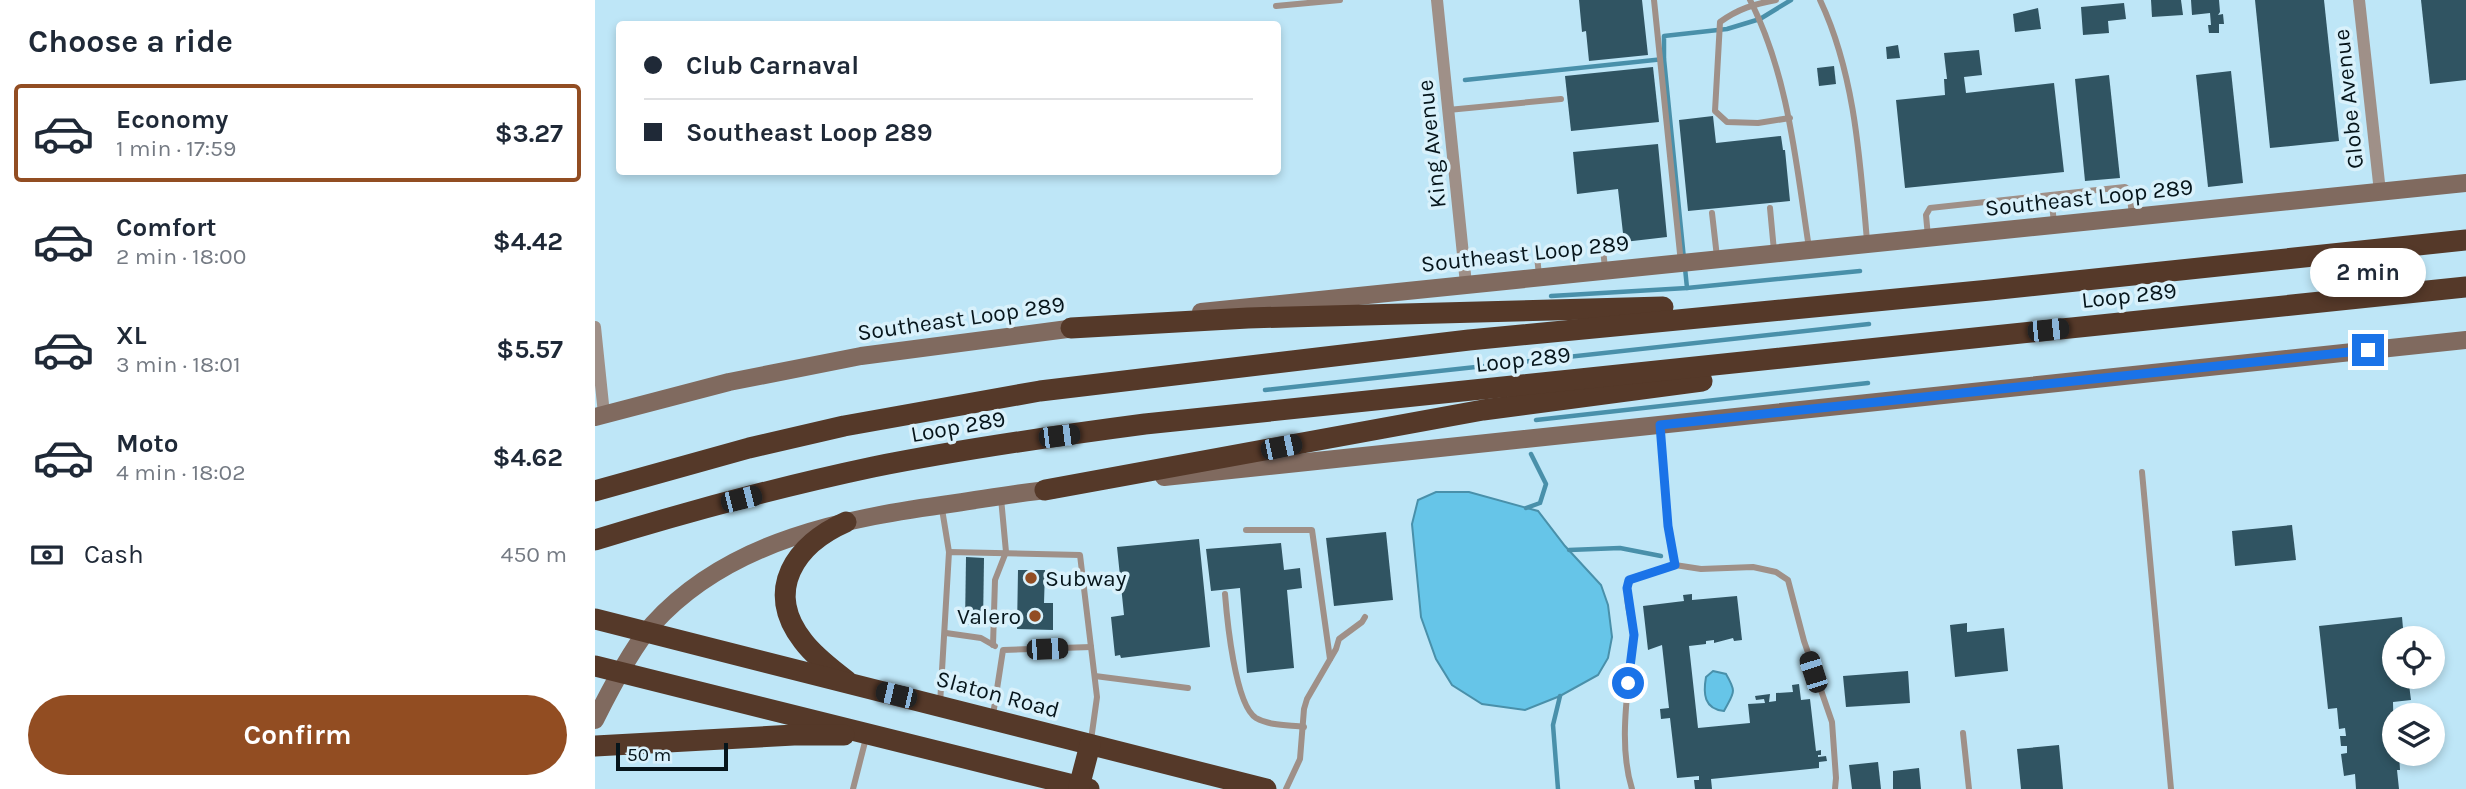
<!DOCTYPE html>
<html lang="en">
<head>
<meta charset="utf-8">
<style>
	body { margin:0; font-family:Karla,sans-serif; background:#f6f6f7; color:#1f2937; height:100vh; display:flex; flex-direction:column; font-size:26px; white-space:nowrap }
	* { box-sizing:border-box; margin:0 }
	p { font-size:23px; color:#747a83 }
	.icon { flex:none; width:38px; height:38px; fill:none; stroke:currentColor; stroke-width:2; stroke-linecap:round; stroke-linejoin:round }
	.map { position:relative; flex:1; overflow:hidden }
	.sheet { display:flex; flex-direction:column; background:#fff; width:595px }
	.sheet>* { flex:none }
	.top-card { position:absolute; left:21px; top:21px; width:665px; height:154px; border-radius:7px; box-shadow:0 4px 10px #0003; display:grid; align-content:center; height:154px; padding:0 28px; background:#fff }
	.fabs { position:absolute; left:1787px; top:626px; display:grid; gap:14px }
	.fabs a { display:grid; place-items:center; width:63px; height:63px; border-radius:50%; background:#fff; box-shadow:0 4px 10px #0003; font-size:35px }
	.scale { position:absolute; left:21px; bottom:18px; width:112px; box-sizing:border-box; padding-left:7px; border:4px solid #06151b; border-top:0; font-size:19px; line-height:24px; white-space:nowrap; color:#06151b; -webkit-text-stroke:5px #d9f1fb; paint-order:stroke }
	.end { position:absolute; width:32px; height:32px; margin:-16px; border:9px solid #1a73e8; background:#fff; box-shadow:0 0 0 4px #fff }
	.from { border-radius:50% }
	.bubble { position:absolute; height:49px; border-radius:24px; background:#fff; box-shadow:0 4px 10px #0003; font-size:23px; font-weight:700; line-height:49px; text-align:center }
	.car { position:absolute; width:21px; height:42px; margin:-21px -10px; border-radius:9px; box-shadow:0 0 5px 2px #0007; background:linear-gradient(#222 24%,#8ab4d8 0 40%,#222 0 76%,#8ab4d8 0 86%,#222 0) }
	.top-card b { display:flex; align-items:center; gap:24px; height:66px; font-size:26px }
	.top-card b+b { border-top:2px solid #e0e1e3 }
	.top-card i { width:18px; height:18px; background:#1f2937 }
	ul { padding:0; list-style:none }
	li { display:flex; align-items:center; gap:21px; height:98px; margin:0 14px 10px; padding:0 14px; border:4px solid transparent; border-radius:7px }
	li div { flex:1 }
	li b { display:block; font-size:26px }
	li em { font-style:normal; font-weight:700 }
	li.selected { border-color:#924d22 }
	li>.icon { width:63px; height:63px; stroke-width:1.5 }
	h2 { padding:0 28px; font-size:32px; line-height:84px }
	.pay { display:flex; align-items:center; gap:18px; height:77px; padding:0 28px; font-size:26px }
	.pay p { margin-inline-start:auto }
	.primary-button { display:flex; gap:14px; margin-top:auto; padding:14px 28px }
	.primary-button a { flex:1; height:80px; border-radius:42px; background:#924d22; color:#fff; font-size:28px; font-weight:700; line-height:80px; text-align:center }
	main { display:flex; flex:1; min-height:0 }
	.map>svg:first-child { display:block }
	.water { fill:#66c5e8; stroke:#4990aa; stroke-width:2 }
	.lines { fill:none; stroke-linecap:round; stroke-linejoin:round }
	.stream { stroke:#4990aa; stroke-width:4.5 }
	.building { fill:#305462 }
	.lane { stroke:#9f9088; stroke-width:6 }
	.street { stroke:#9f9088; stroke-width:12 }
	.secondary { stroke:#806a5f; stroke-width:18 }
	.highway { stroke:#553929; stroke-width:21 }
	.route { stroke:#1a73e8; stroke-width:9 }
	.poi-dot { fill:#924d22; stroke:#d9f1fb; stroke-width:2.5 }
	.labels { text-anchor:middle; stroke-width:7; stroke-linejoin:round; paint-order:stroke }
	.street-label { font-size:23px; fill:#06151b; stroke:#d9f1fb }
	.poi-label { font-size:23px; fill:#06151b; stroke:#d9f1fb; text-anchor:start }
</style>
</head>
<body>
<main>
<section class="sheet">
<h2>Choose a ride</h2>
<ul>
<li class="selected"><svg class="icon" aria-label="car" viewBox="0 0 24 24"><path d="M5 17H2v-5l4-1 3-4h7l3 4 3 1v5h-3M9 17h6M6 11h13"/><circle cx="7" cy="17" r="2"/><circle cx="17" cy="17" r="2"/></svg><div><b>Economy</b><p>1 min · 17:59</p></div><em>$3.27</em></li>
<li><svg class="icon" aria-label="car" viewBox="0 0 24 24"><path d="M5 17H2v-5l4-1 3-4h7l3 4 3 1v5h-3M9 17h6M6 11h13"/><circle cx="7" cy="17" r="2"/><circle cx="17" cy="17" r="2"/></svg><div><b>Comfort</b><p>2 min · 18:00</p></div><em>$4.42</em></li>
<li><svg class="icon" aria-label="car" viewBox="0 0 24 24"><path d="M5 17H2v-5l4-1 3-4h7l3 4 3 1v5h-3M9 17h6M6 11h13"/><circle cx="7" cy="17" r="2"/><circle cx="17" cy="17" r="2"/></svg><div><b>XL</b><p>3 min · 18:01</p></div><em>$5.57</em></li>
<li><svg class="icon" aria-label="car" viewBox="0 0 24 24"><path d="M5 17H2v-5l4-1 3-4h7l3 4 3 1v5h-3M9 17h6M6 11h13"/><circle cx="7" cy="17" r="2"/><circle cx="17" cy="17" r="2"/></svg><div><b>Moto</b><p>4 min · 18:02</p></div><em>$4.62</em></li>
</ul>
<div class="pay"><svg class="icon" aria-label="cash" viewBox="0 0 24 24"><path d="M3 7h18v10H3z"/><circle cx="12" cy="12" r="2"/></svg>Cash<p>450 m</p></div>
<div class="primary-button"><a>Confirm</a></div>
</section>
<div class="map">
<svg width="1871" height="789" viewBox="0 0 1871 789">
	<rect width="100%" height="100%" fill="#bee6f7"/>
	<g class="water">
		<path d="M841,492H874L943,511L970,546L1006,585L1013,605L1017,637L1013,658L1003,675L965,696L930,710L887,704L857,685L841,659L826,617L817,524L823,500Z"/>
		<path d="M1118,671L1131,674C1142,693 1139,692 1129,711C1109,709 1108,694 1111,677Z"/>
	</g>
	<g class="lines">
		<g class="stream">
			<path d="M1069,59V36L1132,29L1165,19L1196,0"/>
			<path d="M870,80L1069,59L1089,259"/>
			<path d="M1092,288L1265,271"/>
			<path d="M956,296L1092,288L1090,268"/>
			<path d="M670,390L1274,324"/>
			<path d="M941,420L1273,383"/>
			<path d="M931,508L945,503L951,484L936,454"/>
			<path d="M974,550L1025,548L1066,556"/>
			<path d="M963,789L958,725L965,696"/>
		</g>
	</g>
	<g class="building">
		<path d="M984,0H1047L1053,55L994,61L991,31L987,32Z"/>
		<path d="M1556,0H1586L1588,15L1557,17Z"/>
		<path d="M1596,0H1624L1625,12L1623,15L1628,14L1629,24H1624V33H1614L1613,25H1616L1615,13L1597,15Z"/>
		<path d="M1660,0H1729L1744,141L1675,148Z"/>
		<path d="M1826,0H1871V80L1835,84Z"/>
		<path d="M1529,3L1531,19L1513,21L1514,33L1488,35L1486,7Z"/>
		<path d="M1443,8L1446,29L1420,32L1418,14Z"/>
		<path d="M1303,45L1305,58L1292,59L1291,47Z"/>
		<path d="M1384,50L1387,75L1369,77L1371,93L1459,83L1469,172L1310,188L1301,100L1350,95L1349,79H1352L1349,53Z"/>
		<path d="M1239,66L1241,84L1224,86L1222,68Z"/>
		<path d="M1058,67L1064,122L976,131L970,76Z"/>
		<path d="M1636,71L1648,183L1613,187L1601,75Z"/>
		<path d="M1514,75L1525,178L1490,181L1480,79Z"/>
		<path d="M1118,116L1121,143L1186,136L1188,150H1190L1195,201L1093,211L1084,120Z"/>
		<path d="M1063,144L1072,237L1029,242L1023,189L982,194L978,152Z"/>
		<path d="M1697,525L1701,560L1640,566L1637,531Z"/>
		<path d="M791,532L798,600L739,606L731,538Z"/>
		<path d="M604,539L615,647L526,658L525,655L520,656L516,617L529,615L522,547Z"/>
		<path d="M686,543L689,570L705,568L707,588L692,590L699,668L652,673L645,588L616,591L611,549Z"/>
		<path d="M371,557L389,558L388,625H370Z"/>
		<path d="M423,570H450L449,603H458V630L422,629Z"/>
		<path d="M1097,594V600L1142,596L1147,640L1139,641L1138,638L1119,643V640L1111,641V644L1094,646L1103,728L1155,723L1153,704L1170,703L1169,699L1161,700L1160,696L1175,694L1174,702L1181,701V693L1198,692L1197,685L1204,684L1206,700L1215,699L1221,751L1226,750V755H1223V757L1231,756L1232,761L1224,762V768L1116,779L1117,789H1100L1099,780H1104V776L1082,778L1075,718L1066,719L1065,709L1074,708L1067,645L1053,650L1048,606L1089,601L1088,595Z"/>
		<path d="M1807,617L1809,639H1799V677H1813L1816,700L1798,702L1799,754H1804L1805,770H1802L1804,789H1761L1760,774L1749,776L1746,754L1752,753V746H1746L1745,736H1751L1750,728L1744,729L1742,708L1733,709L1724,626Z"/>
		<path d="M1372,623V632L1409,628L1413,671L1360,677L1355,625Z"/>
		<path d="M1313,671L1315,703L1251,707L1248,676Z"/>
		<path d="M1464,745L1468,789H1426L1422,749Z"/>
		<path d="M1283,762L1286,789H1257L1254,765Z"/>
		<path d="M1324,768L1326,789H1298V771Z"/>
	</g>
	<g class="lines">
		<g class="lane">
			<path d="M1059,0L1086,263"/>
			<path d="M1155,0C1194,77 1201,164 1214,248"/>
			<path d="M1181,0C1159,4 1143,9 1125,22L1120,111L1132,122L1163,123L1195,118"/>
			<path d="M1225,0C1260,74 1265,160 1272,241"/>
			<path d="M681,6L745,0"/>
			<path d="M853,110L966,99"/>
			<path d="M1456,195L1459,223"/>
			<path d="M1175,208L1179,251"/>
			<path d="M1117,213L1122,257"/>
			<path d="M1333,237L1331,215L1335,208L1530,187L1534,190L1537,215"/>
			<path d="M1007,240L1010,268"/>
			<path d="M941,247L944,275"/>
			<path d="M1065,427L1073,526L1080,565"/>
			<path d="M1547,472L1576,789"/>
			<path d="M347,509L354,552"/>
			<path d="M651,530H717L735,659"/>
			<path d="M630,594C632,619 640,705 661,718C675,726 694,725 709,727"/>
			<path d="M351,633L386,638L400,646"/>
			<path d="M398,645L400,580L411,552L406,498"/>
			<path d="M500,676L593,688"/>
			<path d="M345,704L354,552L485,555L502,697L496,740"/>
			<path d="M398,715L408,650L496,647"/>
			<path d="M1368,733L1374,789"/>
			<path d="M258,789L271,738"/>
			<path d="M691,789L705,759L709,709L712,699L741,649L744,639L767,622L770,617"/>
			<path d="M1037,789C1026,754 1030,712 1034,676C1036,662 1039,646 1038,633C1037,617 1024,587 1040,577L1080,565L1106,569L1158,567L1181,572L1193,580L1209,641L1237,722L1241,778L1240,789"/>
		</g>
		<g class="street">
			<path d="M842,0L871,284"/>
			<path d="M1764,0L1785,192"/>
			<path d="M0,327L9,414"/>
		</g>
		<g class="secondary">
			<path d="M606,312L1871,183"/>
			<path d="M0,417L134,382L266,356L488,327"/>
			<path d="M569,477L1871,340"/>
			<path d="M0,720C14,692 37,647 58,624C135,539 252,518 361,503C395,498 428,492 461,489"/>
		</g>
		<g class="highway">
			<path d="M476,328L653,318L1068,307"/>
			<path d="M450,490L888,410L1107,381"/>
			<path d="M0,491L154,448L249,426L445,391L874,340L1395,290L1871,240"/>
			<path d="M251,522C201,544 168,590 208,641C220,657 237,669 252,681"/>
			<path d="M0,540C91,512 184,487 278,467C368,449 459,436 550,424L1871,287"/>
			<path d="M0,619L671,789"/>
			<path d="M0,666L494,789"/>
			<path d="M0,746L199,735H249"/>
			<path d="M484,787L495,745"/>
		</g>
	</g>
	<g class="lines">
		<path class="route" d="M1033,683L1039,635L1032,588L1034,580L1080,565L1073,526L1065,425L1773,350"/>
	</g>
	<g class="poi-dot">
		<circle cx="436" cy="578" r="7"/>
		<circle cx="440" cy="616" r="7"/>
	</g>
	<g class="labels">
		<g class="street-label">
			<text transform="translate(1753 99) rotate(-96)" y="8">Globe Avenue</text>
			<text transform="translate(836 144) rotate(-96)" y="8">King Avenue</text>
			<text transform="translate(1494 197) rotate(-6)" y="8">Southeast Loop 289</text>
			<text transform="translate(930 253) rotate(-6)" y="8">Southeast Loop 289</text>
			<text transform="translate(1534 295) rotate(-6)" y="8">Loop 289</text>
			<text transform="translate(366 318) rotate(-8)" y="8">Southeast Loop 289</text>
			<text transform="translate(928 359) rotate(-6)" y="8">Loop 289</text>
			<text transform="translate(363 426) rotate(-10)" y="8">Loop 289</text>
			<text transform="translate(403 694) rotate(15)" y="8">Slaton Road</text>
		</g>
		<g class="poi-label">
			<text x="450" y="586">Subway</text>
			<text x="426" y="624" text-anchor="end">Valero</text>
		</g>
	</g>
</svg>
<div class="fabs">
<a><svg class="icon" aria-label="locate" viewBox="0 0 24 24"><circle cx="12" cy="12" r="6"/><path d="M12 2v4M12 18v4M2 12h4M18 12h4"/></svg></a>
<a><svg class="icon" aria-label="layers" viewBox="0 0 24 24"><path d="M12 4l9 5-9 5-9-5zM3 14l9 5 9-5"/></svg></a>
</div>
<div class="scale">50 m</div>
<i class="end from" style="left:1033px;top:683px"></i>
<i class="end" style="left:1773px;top:350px"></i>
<div class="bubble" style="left:1715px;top:248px;width:116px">2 min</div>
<i class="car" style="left:1453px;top:330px;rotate:84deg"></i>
<i class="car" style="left:464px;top:436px;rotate:83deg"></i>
<i class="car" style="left:686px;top:447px;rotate:78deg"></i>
<i class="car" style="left:146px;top:499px;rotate:76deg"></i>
<i class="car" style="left:452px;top:649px;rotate:88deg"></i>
<i class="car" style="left:1218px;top:672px;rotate:342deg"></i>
<i class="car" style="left:301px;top:695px;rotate:283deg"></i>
<div class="top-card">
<b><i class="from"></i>Club Carnaval</b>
<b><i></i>Southeast Loop 289</b>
</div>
</div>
</main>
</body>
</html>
